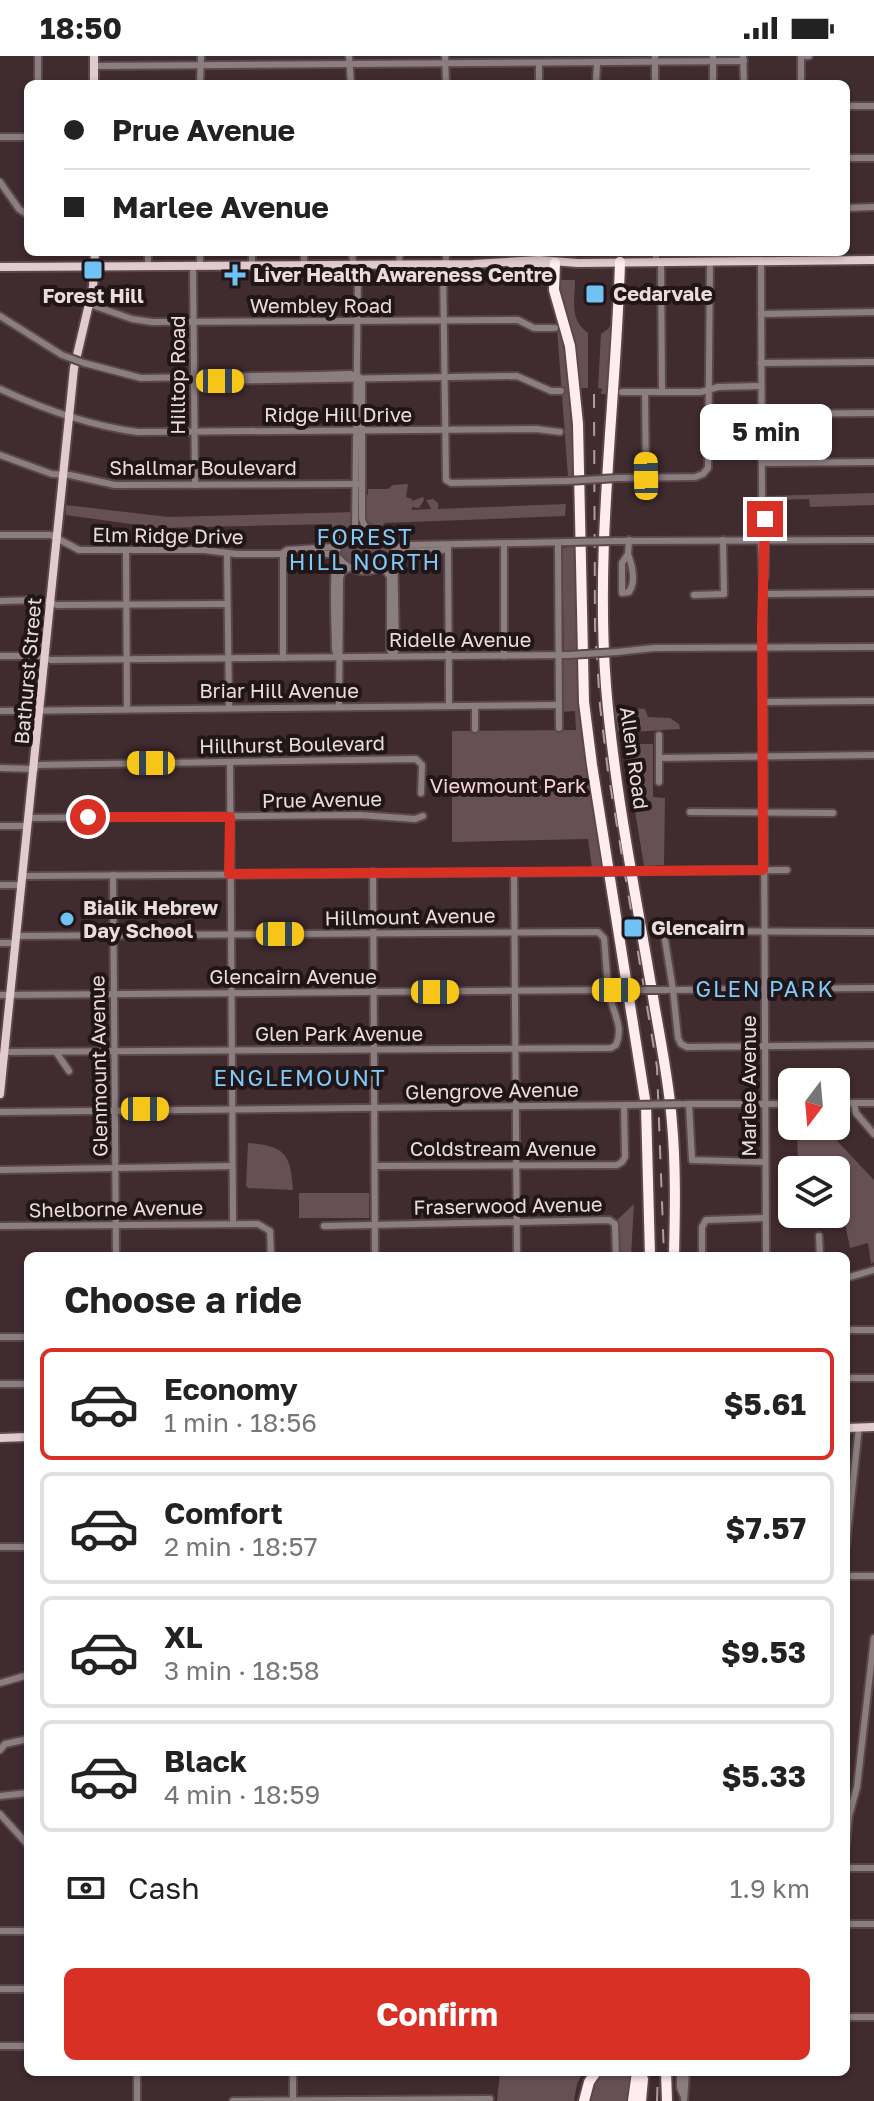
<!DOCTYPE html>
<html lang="en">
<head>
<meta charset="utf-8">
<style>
	body { margin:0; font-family:"Golos Text",sans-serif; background:#f6f6f6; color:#222; height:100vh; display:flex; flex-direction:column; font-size:30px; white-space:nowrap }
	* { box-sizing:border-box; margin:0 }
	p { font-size:26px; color:#767676 }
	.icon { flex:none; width:44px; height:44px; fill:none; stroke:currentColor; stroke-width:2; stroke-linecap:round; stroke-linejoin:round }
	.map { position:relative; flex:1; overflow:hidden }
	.side { position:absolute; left:24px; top:1196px; width:826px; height:824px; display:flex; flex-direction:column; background:#fff; border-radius:12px; box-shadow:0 2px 6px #0004 }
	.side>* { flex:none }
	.banner { position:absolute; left:24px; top:24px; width:826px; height:176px; border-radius:12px; box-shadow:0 2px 6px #0004; display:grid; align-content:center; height:176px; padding:0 40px; background:#fff }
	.needle { width:52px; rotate:196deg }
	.tools { position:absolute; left:778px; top:1012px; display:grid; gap:16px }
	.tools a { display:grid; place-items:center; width:72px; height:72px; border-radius:12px; background:#fff; box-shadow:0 2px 6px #0004; font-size:40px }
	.end { position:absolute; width:36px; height:36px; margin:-18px; border:10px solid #d93025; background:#fff; box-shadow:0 0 0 4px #fff }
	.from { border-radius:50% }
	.bubble { position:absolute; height:56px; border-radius:12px; background:#fff; box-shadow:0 2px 6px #0004; font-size:26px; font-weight:700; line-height:56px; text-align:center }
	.car { position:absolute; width:24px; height:48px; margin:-24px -12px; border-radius:10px; box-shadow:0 0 6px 2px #0007; background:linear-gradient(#f5c518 24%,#345 0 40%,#f5c518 0 76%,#345 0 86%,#f5c518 0) }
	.banner b { display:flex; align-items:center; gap:28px; height:76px; font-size:30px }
	.banner b+b { border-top:2px solid #e0e0e0 }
	.banner i { width:20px; height:20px; background:#222 }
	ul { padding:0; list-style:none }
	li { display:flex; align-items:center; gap:24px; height:112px; margin:0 16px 12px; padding:0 24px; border:4px solid #e0e0e0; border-radius:12px }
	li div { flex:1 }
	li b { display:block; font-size:30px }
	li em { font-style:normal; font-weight:700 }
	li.on { border-color:#d93025 }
	li>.icon { width:72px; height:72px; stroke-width:1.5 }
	h2 { padding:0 40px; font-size:36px; line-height:96px }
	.pay { display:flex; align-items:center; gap:20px; height:88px; padding:0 40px; font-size:30px }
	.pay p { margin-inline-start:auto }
	.action { display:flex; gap:16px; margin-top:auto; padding:16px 40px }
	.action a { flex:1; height:92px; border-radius:12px; background:#d93025; color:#fff; font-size:32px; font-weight:700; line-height:92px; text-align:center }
	.status { display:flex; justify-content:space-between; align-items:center; height:56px; padding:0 40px; background:#fff; direction:ltr }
	.status svg { height:22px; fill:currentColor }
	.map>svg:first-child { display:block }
	.green { fill:#675055 }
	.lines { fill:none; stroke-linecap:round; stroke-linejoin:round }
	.minor-casing { stroke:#5b474b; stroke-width:10 }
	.major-casing { stroke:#5b474b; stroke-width:12 }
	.highway-casing { stroke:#5b474b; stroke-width:14 }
	.minor { stroke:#8a7e80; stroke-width:6 }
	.major { stroke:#e2cbcf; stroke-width:8 }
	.highway { stroke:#feecf0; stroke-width:10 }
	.rail { stroke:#ae9da0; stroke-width:2; stroke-dasharray:14 14; stroke-linecap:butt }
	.minor-bridge-casing { stroke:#5b474b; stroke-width:10; stroke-linecap:butt }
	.minor-bridge { stroke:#8a7e80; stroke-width:6 }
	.route { stroke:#d93025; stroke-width:10 }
	.poi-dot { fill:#70c1f4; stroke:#201618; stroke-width:3 }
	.labels { text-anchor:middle; stroke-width:8; stroke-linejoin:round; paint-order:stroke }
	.poi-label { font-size:20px; font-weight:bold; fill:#eadcde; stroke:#201618; text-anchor:start }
	.street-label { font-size:20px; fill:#eadcde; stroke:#201618 }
	.park-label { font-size:20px; fill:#f7d2da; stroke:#201618 }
	.neighbourhood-label { font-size:22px; letter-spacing:2px; fill:#81cbfb; stroke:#201618 }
</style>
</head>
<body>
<div class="status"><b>18:50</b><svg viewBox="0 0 49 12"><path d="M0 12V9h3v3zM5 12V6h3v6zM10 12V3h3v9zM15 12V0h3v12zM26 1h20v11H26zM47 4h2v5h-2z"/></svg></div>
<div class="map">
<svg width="874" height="2045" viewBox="0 0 874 2045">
	<rect width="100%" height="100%" fill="#402b2f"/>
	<g class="green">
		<path d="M556,224H575C575,245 569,263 588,277V332H578Z"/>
		<path d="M614,263L607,338H601L602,333L598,332L601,278L608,273Z"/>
		<path d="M557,272C571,287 574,393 575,420L568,421Z"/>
		<path d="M408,428L406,441L412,443V445L423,441L424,444L419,452L412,451V454L431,453L426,444L433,443L438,447V453L566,448L565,460L385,467L381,471L367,466L365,438L368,439V433H388L393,429Z"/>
		<path d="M874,437V449L810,451L809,443L768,444L766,440Z"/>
		<path d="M66,449L168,461L354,456L352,470L342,478L332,489V468L160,472L66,459Z"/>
		<path d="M367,474C381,478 395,482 391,500C375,517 353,517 339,498L343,483Z"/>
		<path d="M575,490L579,594L564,595L562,492Z"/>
		<path d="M579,602L606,811L592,812L588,783L452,786V675L576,674L575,655L561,656L562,608L563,604Z"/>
		<path d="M614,651L645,653L648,661L670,662L679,668L680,673L632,676V688H653V741L665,742L664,809L644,810L622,676L618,675Z"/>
		<path d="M797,1070H823L874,1124V1206L871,1208L868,1187L850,1192L845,1167L849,1164L836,1155V1114H798Z"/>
		<path d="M248,1087C286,1090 290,1098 293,1134L248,1132L246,1130Z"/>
		<rect x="299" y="1137" width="70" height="25"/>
		<path d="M634,1148L631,1200H617L615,1166Z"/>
		<path d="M500,2016H583L577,2028L574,2045H497Z"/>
		<path d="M605,2016L632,2017L628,2045H589C589,2033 596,2023 605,2016Z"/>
	</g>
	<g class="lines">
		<defs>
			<g id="minor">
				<path d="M38,0V28"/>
				<path d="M349,0L351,28"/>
				<path d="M445,0L446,28"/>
				<path d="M655,0V28"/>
				<path d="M743,0L744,28"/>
				<path d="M94,10L744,5"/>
				<path d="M200,28L201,0"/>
				<path d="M539,28V7"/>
				<path d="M596,28L597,7"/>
				<path d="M713,28V0"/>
				<path d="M801,28V0H809"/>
				<path d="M846,50H874"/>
				<path d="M0,81H28"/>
				<path d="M846,102H874"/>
				<path d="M0,126L19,153L28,159"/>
				<path d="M846,152L874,151"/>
				<path d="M148,196V211"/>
				<path d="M200,196V209"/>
				<path d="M252,196V209"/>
				<path d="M304,196V209"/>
				<path d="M352,196L353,206L358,215L355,473"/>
				<path d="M656,206V196"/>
				<path d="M661,206L662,336"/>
				<path d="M761,206L762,444L765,463V520L763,525"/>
				<path d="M399,208L400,196"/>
				<path d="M443,208L446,424L451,427L568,425"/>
				<path d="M446,208V196"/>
				<path d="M193,210L195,429"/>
				<path d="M89,248L132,263L152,266L518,264L534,272H555"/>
				<path d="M761,258L874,256"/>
				<path d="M0,260L62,299"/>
				<path d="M84,307L141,322L318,319L351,318L359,321"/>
				<path d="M761,307L874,306"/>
				<path d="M359,321L362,326V463L365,471"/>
				<path d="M194,322L201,325L517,320L551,335H561"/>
				<path d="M0,333C43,353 90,370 138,376L536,373L560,376"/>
				<path d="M622,336H701L718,331L761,330"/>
				<path d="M645,337L646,420"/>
				<path d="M762,358L874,357"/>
				<path d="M0,399L52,418L70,419L115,429L362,428"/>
				<path d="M762,407L874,406"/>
				<path d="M618,422L695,421L703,418L708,412L710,206"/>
				<path d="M763,457L761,485L763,525L766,1200"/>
				<path d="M0,479H51L79,494H204L236,498H334L337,494"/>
				<path d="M615,485L874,484"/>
				<path d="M558,487L559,672"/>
				<path d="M504,488V600"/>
				<path d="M448,490L449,650"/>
				<path d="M395,492L410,489L568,486"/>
				<path d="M395,492L397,496L443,494L448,490"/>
				<path d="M126,494L127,652"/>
				<path d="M227,497L229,652"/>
				<path d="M283,497L287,494L334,491L337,494"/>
				<path d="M628,498C632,509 636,526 629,536L622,537V507L628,498L629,484"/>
				<path d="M338,501C354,521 378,519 394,500"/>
				<path d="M383,511L390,521V594L393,600"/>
				<path d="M763,538L874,537"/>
				<path d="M694,539L724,538L723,484"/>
				<path d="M0,545L43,544L57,549L227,548"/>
				<path d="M617,596L654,592L874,591"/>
				<path d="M0,600H39L50,604L569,599"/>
				<path d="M283,602V497"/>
				<path d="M338,602L335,594C335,569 330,500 342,480L365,471L384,476L394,489L396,594L393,600"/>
				<path d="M764,646L874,645"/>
				<path d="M475,650V673"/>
				<path d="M339,651L340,522L342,516L349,512"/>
				<path d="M0,655L559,649"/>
				<path d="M659,702L874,699"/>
				<path d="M230,706L233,1168"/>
				<path d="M35,709L416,703L422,709L421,737"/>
				<path d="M0,712L35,713"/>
				<path d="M659,726V679"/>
				<path d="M690,756L833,757"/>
				<path d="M29,762L360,759L415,763L423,760"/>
				<path d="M0,770H28"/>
				<path d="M646,815L787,814"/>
				<path d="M373,816L375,1200"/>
				<path d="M514,816L517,1200"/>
				<path d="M113,819L116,1200"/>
				<path d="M23,820L598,816"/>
				<path d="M0,829H22"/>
				<path d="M874,876L674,875L666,878L665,884L673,934L678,982L681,988L687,991L874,989"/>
				<path d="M0,887H16"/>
				<path d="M670,934L874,932"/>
				<path d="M0,939L612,934"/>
				<path d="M4,996L611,992L616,989C624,971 613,957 610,940C606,921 606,901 604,882L598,876L17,880"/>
				<path d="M56,996L69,1015"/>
				<path d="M836,1047H874"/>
				<path d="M854,1047L856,1057L874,1078"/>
				<path d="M685,1048H792"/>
				<path d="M689,1048L692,1104L765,1106"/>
				<path d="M0,1056L632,1049"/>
				<path d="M375,1110L617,1109L622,1106L625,1101L624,1049"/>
				<path d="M0,1114L232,1110"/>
				<path d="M0,1170L258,1168L270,1175L271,1200"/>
				<path d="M324,1170L609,1164L615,1168L616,1200"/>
				<path d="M819,1180L820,1200"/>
				<path d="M702,1200V1171L706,1164L765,1162"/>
				<path d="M846,1222L874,1214"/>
				<path d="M846,1274H874"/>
				<path d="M0,1281H28"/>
				<path d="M846,1322H874"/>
				<path d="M0,1328H28"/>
				<path d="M846,1490L859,1371"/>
				<path d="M0,1491H28"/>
				<path d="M846,1520H874"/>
				<path d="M0,1627L28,1619"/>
				<path d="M0,1694L5,1688L28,1683"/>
				<path d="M0,1740L28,1737"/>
				<path d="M0,1758L28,1789"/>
				<path d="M846,1789L849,1760L857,1731L874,1582"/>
				<path d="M846,1812H874"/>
				<path d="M846,1868H874"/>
				<path d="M0,1875H28"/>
				<path d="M0,1933H28"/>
				<path d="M846,1961H874"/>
				<path d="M0,1990H28"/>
				<path d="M137,2016V2045"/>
				<path d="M293,2016V2045"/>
				<path d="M680,2016V2032L684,2041"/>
				<path d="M233,2045L490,2043"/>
				<path d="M684,2045L686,2016"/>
			</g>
			<g id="major">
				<path d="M94,0V28"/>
				<path d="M512,209L547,211L555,207"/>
				<path d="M0,211L473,208L539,204L578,207L874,204"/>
				<path d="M0,1038L74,312L93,231L95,196"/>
				<path d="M846,1372L874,1371"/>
				<path d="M0,1382L28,1381"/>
			</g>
			<g id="highway">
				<path d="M620,206C616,347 595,488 606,630C614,732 636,840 653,941C660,983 669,1025 672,1067C676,1111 675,1156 674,1200"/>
				<path d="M555,207L554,234L570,290L578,368L584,646L592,709L646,1050L650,1200"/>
				<path d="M666,2016L667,2045"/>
				<path d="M584,2045L589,2026L596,2016"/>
				<path d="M633,2045L637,2016"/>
				<path d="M641,2045L643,2023"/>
			</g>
		</defs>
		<use href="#minor" class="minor-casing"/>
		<use href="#major" class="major-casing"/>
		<use href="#highway" class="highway-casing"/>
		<use href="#minor" class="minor"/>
		<use href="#major" class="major"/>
		<use href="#highway" class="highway"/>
		<g class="rail">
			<path d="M594,338L595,573L600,650L608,716L657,1011L664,1200"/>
			<path d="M657,2045L658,2016"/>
		</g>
		<defs>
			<g id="minor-bridge">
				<path d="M62,299L84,307"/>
				<path d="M568,425L618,422"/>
				<path d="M568,486L615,485"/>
				<path d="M569,599L617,596"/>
				<path d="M598,816L646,815"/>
				<path d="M616,934H667"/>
				<path d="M632,1049L681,1048"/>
			</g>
		</defs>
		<use href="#minor-bridge" class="minor-bridge-casing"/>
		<use href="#minor-bridge" class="minor-bridge"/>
	</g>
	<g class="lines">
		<path class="route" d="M88,761H230L229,818L763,814L762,568L765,463"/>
	</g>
	<g class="poi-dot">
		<rect x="83" y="204" width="20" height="20" rx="4"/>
		<path d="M231 207h8v8h8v8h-8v8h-8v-8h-8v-8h8z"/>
		<rect x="585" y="228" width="20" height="20" rx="4"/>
		<circle cx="67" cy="863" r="8"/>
		<rect x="623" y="862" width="20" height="20" rx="4"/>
	</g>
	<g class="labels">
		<g class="poi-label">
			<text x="253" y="226">Liver Health Awareness Centre</text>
			<text x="613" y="245">Cedarvale</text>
			<text x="93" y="247" text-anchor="middle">Forest Hill</text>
			<text x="83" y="859">Bialik Hebrew<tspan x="83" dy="23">Day School</tspan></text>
			<text x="651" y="879">Glencairn</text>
		</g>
		<g class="street-label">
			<text x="321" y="257">Wembley Road</text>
			<text transform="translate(178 319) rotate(-90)" y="7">Hilltop Road</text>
			<text x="338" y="366">Ridge Hill Drive</text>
			<text x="203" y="419">Shallmar Boulevard</text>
			<text transform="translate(168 480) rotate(1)" y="7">Elm Ridge Drive</text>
			<text x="460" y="591">Ridelle Avenue</text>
			<text transform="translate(28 615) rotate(-85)" y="7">Bathurst Street</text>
			<text x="279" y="642">Briar Hill Avenue</text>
			<text transform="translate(292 689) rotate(-1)" y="7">Hillhurst Boulevard</text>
			<text transform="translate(634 702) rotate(82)" y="7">Allen Road</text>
			<text transform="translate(322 744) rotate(-1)" y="7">Prue Avenue</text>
			<text transform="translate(410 861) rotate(-1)" y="7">Hillmount Avenue</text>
			<text x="293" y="928">Glencairn Avenue</text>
			<text x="339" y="985">Glen Park Avenue</text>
			<text transform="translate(99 1010) rotate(-91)" y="7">Glenmount Avenue</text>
			<text transform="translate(749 1030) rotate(-90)" y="7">Marlee Avenue</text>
			<text transform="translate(492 1035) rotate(-1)" y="7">Glengrove Avenue</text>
			<text x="503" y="1100">Coldstream Avenue</text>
			<text transform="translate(508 1150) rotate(-1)" y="7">Fraserwood Avenue</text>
			<text transform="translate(116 1153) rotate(-1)" y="7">Shelborne Avenue</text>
		</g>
		<g class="park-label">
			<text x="508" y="737">Viewmount Park</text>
		</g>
		<g class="neighbourhood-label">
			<text x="365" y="489">FOREST<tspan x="365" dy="25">HILL NORTH</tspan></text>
			<text x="765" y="941">GLEN PARK</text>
			<text x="300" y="1030">ENGLEMOUNT</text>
		</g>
	</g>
</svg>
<div class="tools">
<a><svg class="needle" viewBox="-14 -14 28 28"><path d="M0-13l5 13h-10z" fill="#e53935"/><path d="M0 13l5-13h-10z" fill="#767676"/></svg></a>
<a><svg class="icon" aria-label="layers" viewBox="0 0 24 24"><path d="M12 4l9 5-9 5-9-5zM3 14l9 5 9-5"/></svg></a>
</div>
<i class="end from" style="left:88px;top:761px"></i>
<i class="end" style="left:765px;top:463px"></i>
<div class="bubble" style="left:700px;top:348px;width:132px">5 min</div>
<i class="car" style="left:220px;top:325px;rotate:90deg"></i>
<i class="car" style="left:646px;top:420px;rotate:359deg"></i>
<i class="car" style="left:151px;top:707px;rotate:270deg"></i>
<i class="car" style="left:280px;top:878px;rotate:90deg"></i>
<i class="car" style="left:616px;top:934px;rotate:90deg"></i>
<i class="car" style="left:435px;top:936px;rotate:90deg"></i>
<i class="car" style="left:145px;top:1053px;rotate:90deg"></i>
<div class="banner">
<b><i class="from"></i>Prue Avenue</b>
<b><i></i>Marlee Avenue</b>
</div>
<section class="side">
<h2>Choose a ride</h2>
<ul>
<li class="on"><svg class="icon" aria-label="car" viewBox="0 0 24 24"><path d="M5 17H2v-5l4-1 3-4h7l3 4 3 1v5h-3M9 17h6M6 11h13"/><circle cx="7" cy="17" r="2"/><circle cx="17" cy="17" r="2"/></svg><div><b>Economy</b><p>1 min · 18:56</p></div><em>$5.61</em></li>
<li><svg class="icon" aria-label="car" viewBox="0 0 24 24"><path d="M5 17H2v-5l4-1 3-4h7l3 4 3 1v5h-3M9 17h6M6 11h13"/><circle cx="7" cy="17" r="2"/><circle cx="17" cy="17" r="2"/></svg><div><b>Comfort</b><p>2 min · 18:57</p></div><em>$7.57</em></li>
<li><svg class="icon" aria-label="car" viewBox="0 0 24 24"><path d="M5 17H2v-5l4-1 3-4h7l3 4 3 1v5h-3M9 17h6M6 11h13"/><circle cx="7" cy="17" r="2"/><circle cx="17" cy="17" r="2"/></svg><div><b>XL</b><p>3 min · 18:58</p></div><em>$9.53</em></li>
<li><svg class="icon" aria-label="car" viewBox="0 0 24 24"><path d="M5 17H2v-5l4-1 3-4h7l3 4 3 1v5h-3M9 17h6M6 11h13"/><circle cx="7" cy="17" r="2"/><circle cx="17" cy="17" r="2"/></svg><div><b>Black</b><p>4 min · 18:59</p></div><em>$5.33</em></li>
</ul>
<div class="pay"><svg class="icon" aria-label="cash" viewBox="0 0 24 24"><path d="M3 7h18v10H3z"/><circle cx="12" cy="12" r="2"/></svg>Cash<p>1.9 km</p></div>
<div class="action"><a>Confirm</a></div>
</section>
</div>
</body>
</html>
